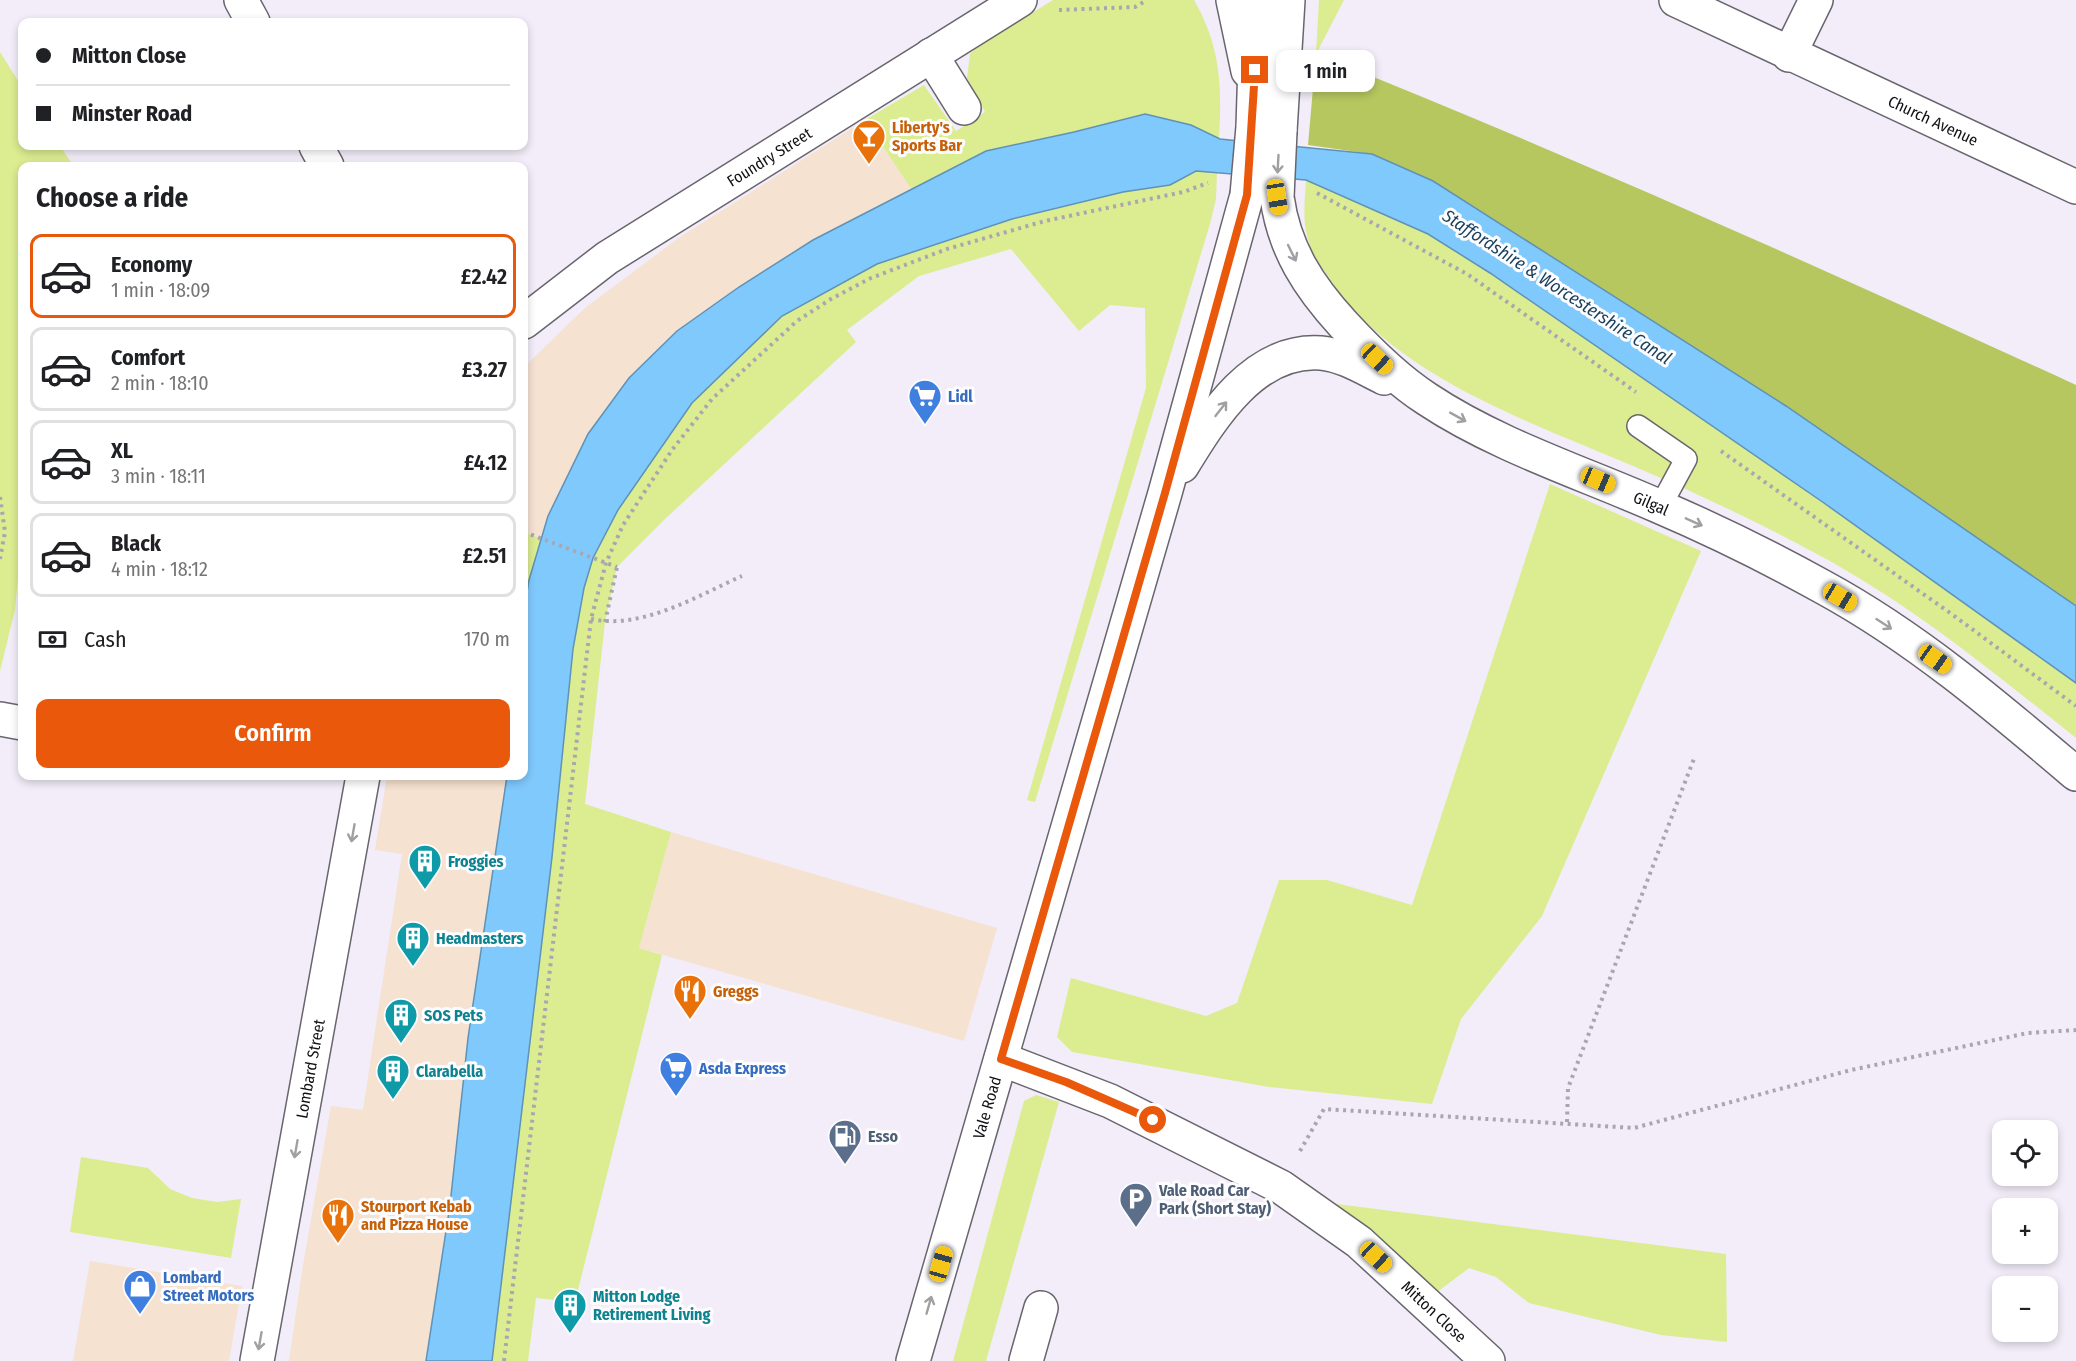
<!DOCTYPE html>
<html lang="en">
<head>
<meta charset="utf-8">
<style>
	body { margin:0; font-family:"Fira Sans Condensed",sans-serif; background:#f6f6f6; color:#202124; height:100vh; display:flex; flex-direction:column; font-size:22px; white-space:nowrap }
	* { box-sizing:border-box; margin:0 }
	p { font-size:20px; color:#757577 }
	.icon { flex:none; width:33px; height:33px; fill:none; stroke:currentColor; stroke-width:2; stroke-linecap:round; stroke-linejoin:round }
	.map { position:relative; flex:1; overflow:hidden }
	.sheet { position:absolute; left:18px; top:162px; width:510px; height:618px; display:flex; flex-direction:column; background:#fff; border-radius:12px; box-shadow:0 3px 9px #0003 }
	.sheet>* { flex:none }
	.guide { position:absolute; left:18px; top:18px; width:510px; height:132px; border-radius:12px; box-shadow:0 3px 9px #0003; display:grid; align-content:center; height:132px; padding:0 18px; background:#fff }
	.buttons { position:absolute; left:1992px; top:1120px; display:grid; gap:12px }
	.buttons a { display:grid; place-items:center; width:66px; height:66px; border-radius:12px; background:#fff; box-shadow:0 3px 9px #0003; font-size:30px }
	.end { position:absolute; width:27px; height:27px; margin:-14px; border:8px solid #ea580c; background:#fff; box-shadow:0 0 0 3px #fff }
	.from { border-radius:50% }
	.bubble { position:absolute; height:42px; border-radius:12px; background:#fff; box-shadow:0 3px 9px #0003; font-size:20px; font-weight:600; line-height:42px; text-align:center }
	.car { position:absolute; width:18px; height:36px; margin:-18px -9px; border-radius:8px; box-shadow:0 0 4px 2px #0007; background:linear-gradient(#f5c518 24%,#345 0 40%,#f5c518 0 76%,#345 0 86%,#f5c518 0) }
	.guide b { display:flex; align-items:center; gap:21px; height:57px; font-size:22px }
	.guide b+b { border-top:2px solid #e0e0e0 }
	.guide i { width:15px; height:15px; background:#202124 }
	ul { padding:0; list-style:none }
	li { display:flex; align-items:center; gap:18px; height:84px; margin:0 12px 9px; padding:0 6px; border:3px solid #e0e0e0; border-radius:12px }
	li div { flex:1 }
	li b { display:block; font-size:22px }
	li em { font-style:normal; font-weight:600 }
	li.current { border-color:#ea580c }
	li>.icon { width:54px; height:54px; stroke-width:1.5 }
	h2 { padding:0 18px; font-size:27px; line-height:72px }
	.pay { display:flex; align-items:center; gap:15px; height:66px; padding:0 18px; font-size:22px }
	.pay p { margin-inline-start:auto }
	.primary-button { display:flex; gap:12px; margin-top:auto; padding:12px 18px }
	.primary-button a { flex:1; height:69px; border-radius:12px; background:#ea580c; color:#fff; font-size:24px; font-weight:600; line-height:69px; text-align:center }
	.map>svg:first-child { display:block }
	.commercial { fill:#f5e2d1 }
	.green { fill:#dcec91 }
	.forest { fill:#b7c760 }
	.water { fill:#80c9fd; stroke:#5f92b7; stroke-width:1.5 }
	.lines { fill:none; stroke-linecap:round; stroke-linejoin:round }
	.lane-casing { stroke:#69656e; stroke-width:24 }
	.street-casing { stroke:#69656e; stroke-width:36 }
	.secondary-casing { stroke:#69656e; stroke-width:36 }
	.primary-casing { stroke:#69656e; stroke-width:36 }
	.path { stroke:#aaa6af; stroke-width:4; stroke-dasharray:3 4.5; stroke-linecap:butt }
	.lane { stroke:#fff; stroke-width:21 }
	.street { stroke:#fff; stroke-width:33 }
	.secondary { stroke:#fff; stroke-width:33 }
	.primary { stroke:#fff; stroke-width:33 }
	.primary-bridge-casing { stroke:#69656e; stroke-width:36; stroke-linecap:butt }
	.path-bridge { stroke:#aaa6af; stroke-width:4; stroke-dasharray:3 4.5; stroke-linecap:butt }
	.primary-bridge { stroke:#fff; stroke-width:33 }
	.oneway { stroke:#a09fa1 }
	.route { stroke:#ea580c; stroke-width:8 }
	.labels { text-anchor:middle; stroke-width:6; stroke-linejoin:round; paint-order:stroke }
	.street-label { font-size:16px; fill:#121014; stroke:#fdfcfe }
	.food-label { font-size:16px; font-weight:bold; fill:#c56008; stroke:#fdfcfe; text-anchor:start }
	.shop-label { font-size:16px; font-weight:bold; fill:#366cbe; stroke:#fdfcfe; text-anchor:start }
	.culture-label { font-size:16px; font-weight:bold; fill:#0d838f; stroke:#fdfcfe; text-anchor:start }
	.service-label { font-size:16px; font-weight:bold; fill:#4e5e75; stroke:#fdfcfe; text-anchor:start }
	.water-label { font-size:18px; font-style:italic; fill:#173f59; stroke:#fdfcfe }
</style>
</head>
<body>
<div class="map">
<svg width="2076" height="1361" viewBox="0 0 2076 1361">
	<rect width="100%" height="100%" fill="#f2edf8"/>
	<g class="commercial">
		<path d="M865,120L912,190L813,240L677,331L549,516L542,539L524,532V367L585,308L680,237Z"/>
		<path d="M387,776H507L472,1014L450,1205L426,1361H289L302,1271L331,1106L363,1110L402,854L375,850Z"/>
		<path d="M671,832L997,928L964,1041L639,948Z"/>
		<path d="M90,1261L242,1286L229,1361H73Z"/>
	</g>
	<g class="green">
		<path d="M1053,0H1194C1221,47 1222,86 1219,139L1191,125L1145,114L1074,132L986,151L912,190L865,120L924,85L956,131L985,112L967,78L970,54L980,45Z"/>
		<path d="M1319,0H1344L1316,54Z"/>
		<path d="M0,52L22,87V146H60L73,165L22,166V537L15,610L0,671Z"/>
		<path d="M1196,171L1217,172L1216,199L1210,224L1035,802L1027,800L1146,388L1145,308L1110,305L1079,331L1011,249L919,276L847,330L856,342L665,519L617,567L605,622L585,804L671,832L639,948L662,955L575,1302L536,1298L528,1361H492L573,649L584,588L593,558L618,510L692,403L782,316L877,264L949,238L1012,219L1123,192L1170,185Z"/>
		<path d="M1306,180L1428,234L1490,273L1824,503L2076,683V738C1992,671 1912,605 1817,554C1762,524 1704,497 1647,472C1540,425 1396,380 1329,278C1321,266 1311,253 1308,239C1302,220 1305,199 1306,180Z"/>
		<path d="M1550,484L1701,551L1542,916L1461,1019L1432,1104L1269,1087L1072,1052L1057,1037L1071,978L1206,1016L1237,1003L1279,880H1327L1412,905Z"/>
		<path d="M524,532L542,539L524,609Z"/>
		<path d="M1036,1095L1059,1102L986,1361H953L1024,1101Z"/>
		<path d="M81,1157L148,1168L170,1189L192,1198L217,1202L241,1199L231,1258L70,1232Z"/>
		<path d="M1298,1199L1726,1254L1727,1342L1661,1335L1529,1303L1496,1277L1469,1268L1424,1302Z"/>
	</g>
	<path class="forest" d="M1316,54C1573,156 1825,270 2076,385V606L1786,406L1372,154L1308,145Z"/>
	<path class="water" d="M1145,114L1191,125L1220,139L1372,154L1433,181L1786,406L2076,606V683L1824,503L1490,273L1428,234L1306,180L1196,171L1170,185L1123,192L1012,219L877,264L782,316L692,403L618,510L593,558L584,588L573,649L552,857L492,1361H426L450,1205L468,1038L507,776H524V609L529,580L548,516L588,434L629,378L677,331L739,287L813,240L986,151L1074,132Z"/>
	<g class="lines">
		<defs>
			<path id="lane" d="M1638,426L1686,459L1660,507"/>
			<g id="street">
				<path id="s1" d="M1676,0L2076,187"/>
				<path d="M931,55L964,108"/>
				<path d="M1789,55L1816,0"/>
				<path id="s2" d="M524,322L607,258L1020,0"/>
				<path d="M0,719L22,723"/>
				<path id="s3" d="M1001,1059L1110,1101L1281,1187L1359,1242L1488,1361"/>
				<path d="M1026,1361L1041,1308"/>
			</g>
			<g id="secondary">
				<path d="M241,0L253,22"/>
				<path d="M1233,0L1248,71"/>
				<path d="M316,146L327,166"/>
				<path id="s4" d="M257,1361L363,776"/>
			</g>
			<g id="primary">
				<path d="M1253,127L1257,0"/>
				<path d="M1280,131L1288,0"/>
				<path id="s5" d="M1277,197C1284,249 1309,287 1344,325C1369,352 1396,379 1427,399C1496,445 1583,473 1658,506C1714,530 1769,557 1823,587C1915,637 1996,706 2076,774"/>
				<path d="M1182,466C1212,417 1254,348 1321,353C1343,355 1364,368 1384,378"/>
				<path id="s6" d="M913,1361L1165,493L1247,195"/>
			</g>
		</defs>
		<use href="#lane" class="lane-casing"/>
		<use href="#street" class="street-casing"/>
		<use href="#secondary" class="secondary-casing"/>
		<use href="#primary" class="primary-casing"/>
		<g class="path">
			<path d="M1059,10L1135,7L1147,0"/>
			<path d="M1317,193L1467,274L1636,392"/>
			<path d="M1721,451L1953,615L2076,706"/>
			<path d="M0,497L5,532L0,559"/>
			<path d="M591,619C642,630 697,596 742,576"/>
			<path d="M605,622L617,567"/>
			<path d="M1567,1122L1568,1088L1695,756"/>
			<path d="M1300,1151L1324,1109L1634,1128L1851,1070L2028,1033L2076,1030"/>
			<path d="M504,1361L591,619L606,563L623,525L672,450L712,399L797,321L831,299L871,278L947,249L1045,221L1183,192L1208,183"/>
		</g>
		<use href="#lane" class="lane"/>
		<use href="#street" class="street"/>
		<use href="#secondary" class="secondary"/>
		<use href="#primary" class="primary"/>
		<defs>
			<g id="primary-bridge">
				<path d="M1247,195L1253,127"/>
				<path d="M1277,197L1280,131"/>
			</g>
		</defs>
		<use href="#primary-bridge" class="primary-bridge-casing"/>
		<path class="path-bridge" d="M524,532L617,567"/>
		<use href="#primary-bridge" class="primary-bridge"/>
	</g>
	<defs><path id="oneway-shaft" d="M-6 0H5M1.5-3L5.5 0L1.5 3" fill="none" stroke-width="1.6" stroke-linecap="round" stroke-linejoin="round" transform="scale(1.5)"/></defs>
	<g class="oneway">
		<use href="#oneway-shaft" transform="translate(1278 164) rotate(93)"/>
		<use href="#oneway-shaft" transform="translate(1292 253) rotate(64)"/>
		<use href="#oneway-shaft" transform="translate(1221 409) rotate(-52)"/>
		<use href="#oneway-shaft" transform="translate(1458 417) rotate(29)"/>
		<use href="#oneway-shaft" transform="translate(1694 522) rotate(24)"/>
		<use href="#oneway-shaft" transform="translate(1884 624) rotate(33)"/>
		<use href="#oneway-shaft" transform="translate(353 833) rotate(100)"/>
		<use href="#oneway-shaft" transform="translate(296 1149) rotate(100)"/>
		<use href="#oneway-shaft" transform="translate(929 1305) rotate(-74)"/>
		<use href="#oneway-shaft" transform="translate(260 1341) rotate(100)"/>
	</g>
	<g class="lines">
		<path class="route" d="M1153,1120L1066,1082L1001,1059L1165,493L1247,195L1255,70"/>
	</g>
	<defs>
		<symbol id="bar-pin" viewBox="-11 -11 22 30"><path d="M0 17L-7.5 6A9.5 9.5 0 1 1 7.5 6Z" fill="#e8710a" stroke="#fdfcfe"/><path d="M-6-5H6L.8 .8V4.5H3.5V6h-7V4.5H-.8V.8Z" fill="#fff"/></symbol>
		<symbol id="supermarket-pin" viewBox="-11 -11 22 30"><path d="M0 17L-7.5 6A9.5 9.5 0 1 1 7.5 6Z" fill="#3f7fe0" stroke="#fdfcfe"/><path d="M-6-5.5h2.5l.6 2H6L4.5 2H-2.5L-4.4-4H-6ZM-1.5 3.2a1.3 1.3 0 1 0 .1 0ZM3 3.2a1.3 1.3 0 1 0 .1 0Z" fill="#fff"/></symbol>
		<symbol id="building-pin" viewBox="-11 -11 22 30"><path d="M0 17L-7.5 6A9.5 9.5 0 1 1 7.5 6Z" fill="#0f9aa8" stroke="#fdfcfe"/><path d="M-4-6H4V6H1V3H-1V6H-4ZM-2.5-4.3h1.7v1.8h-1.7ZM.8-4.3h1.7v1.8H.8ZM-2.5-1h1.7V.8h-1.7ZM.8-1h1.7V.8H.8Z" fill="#fff"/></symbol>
		<symbol id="restaurant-pin" viewBox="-11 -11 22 30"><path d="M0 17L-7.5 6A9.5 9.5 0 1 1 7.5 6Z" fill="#e8710a" stroke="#fdfcfe"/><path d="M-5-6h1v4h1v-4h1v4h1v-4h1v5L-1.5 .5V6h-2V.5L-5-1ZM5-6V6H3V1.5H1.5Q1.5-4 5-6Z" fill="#fff"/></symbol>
		<symbol id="fuel-pin" viewBox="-11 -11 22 30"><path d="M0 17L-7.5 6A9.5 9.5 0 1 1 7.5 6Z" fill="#5c6f8a" stroke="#fdfcfe"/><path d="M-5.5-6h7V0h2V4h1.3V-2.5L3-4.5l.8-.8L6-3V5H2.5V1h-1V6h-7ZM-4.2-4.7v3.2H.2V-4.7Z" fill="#fff"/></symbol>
		<symbol id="parking-pin" viewBox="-11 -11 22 30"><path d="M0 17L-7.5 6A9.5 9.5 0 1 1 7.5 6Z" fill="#5c6f8a" stroke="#fdfcfe"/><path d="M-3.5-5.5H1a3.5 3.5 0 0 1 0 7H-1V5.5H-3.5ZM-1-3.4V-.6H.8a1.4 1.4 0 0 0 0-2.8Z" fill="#fff"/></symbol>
		<symbol id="shop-pin" viewBox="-11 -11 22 30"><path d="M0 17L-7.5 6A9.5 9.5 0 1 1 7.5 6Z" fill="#3f7fe0" stroke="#fdfcfe"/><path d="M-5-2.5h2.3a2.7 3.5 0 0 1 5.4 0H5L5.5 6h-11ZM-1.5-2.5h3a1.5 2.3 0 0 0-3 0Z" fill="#fff"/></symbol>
	</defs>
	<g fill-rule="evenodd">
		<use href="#bar-pin" x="850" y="117" width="38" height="52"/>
		<use href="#supermarket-pin" x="906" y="377" width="38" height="52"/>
		<use href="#building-pin" x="406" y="842" width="38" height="52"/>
		<use href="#building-pin" x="394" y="919" width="38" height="52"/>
		<use href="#restaurant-pin" x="671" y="972" width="38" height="52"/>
		<use href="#building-pin" x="382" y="996" width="38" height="52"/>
		<use href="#supermarket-pin" x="657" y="1049" width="38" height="52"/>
		<use href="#building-pin" x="374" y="1052" width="38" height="52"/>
		<use href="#fuel-pin" x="826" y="1117" width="38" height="52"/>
		<use href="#parking-pin" x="1117" y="1180" width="38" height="52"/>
		<use href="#restaurant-pin" x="319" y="1196" width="38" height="52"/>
		<use href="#shop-pin" x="121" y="1267" width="38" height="52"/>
		<use href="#building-pin" x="551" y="1286" width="38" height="52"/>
	</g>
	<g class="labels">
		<g class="street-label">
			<text dy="6" stroke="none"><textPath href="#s1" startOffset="284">Church Avenue</textPath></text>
			<text dy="6" stroke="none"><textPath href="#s2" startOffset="296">Foundry Street</textPath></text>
			<text dy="6" stroke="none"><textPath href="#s5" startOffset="506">Gilgal</textPath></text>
			<text dy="6" stroke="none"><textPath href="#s4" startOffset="297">Lombard Street</textPath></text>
			<text dy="6" stroke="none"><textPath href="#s6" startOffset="264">Vale Road</textPath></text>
			<text dy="6" stroke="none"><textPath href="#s3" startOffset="506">Mitton Close</textPath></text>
		</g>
		<g class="food-label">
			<text x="892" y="133">Liberty's<tspan x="892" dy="18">Sports Bar</tspan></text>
			<text x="713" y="997">Greggs</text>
			<text x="361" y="1212">Stourport Kebab<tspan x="361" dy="18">and Pizza House</tspan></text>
		</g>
		<g class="shop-label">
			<text x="948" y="402">Lidl</text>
			<text x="699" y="1074">Asda Express</text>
			<text x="163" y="1283">Lombard<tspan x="163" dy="18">Street Motors</tspan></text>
		</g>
		<g class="culture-label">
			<text x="448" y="867">Froggies</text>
			<text x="436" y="944">Headmasters</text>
			<text x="424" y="1021">SOS Pets</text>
			<text x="416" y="1077">Clarabella</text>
			<text x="593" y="1302">Mitton Lodge<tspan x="593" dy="18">Retirement Living</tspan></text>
		</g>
		<g class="service-label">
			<text x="868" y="1142">Esso</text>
			<text x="1159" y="1196">Vale Road Car<tspan x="1159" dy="18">Park (Short Stay)</tspan></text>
		</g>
		<g class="water-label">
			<text transform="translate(1557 287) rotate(33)" y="6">Staffordshire &amp; Worcestershire Canal</text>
		</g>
	</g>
</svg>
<div class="buttons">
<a><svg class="icon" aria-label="locate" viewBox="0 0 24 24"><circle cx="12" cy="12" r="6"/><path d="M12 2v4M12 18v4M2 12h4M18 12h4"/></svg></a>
<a>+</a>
<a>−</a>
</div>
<i class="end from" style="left:1153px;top:1120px"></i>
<i class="end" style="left:1255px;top:70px"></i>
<div class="bubble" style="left:1276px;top:50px;width:99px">1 min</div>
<i class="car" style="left:1277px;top:197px;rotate:171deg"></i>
<i class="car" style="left:1377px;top:359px;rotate:133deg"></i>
<i class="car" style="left:1598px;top:480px;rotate:113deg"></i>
<i class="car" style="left:1840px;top:597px;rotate:121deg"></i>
<i class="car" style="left:1935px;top:659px;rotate:125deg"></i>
<i class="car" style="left:1376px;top:1257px;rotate:133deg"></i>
<i class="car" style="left:941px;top:1264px;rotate:16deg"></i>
<div class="guide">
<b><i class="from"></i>Mitton Close</b>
<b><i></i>Minster Road</b>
</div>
<section class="sheet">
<h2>Choose a ride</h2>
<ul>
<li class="current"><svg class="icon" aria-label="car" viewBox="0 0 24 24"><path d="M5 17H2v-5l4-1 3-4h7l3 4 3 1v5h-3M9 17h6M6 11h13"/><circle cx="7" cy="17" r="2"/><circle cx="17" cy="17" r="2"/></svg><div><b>Economy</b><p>1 min · 18:09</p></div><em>£2.42</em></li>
<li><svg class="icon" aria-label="car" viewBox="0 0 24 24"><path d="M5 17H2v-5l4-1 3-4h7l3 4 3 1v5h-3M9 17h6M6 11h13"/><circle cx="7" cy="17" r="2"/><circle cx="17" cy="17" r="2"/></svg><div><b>Comfort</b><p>2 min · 18:10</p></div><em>£3.27</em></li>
<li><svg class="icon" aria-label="car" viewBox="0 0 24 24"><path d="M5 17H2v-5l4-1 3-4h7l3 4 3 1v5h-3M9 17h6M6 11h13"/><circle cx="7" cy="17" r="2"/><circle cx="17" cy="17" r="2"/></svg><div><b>XL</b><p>3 min · 18:11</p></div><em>£4.12</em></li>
<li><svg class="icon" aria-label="car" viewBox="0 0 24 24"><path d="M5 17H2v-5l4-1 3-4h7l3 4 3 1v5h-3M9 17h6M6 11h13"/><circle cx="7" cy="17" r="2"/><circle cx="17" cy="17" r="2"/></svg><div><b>Black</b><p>4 min · 18:12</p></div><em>£2.51</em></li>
</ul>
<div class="pay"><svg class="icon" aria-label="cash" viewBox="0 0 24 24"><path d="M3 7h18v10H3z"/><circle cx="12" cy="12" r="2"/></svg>Cash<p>170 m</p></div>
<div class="primary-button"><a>Confirm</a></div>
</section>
</div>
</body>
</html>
